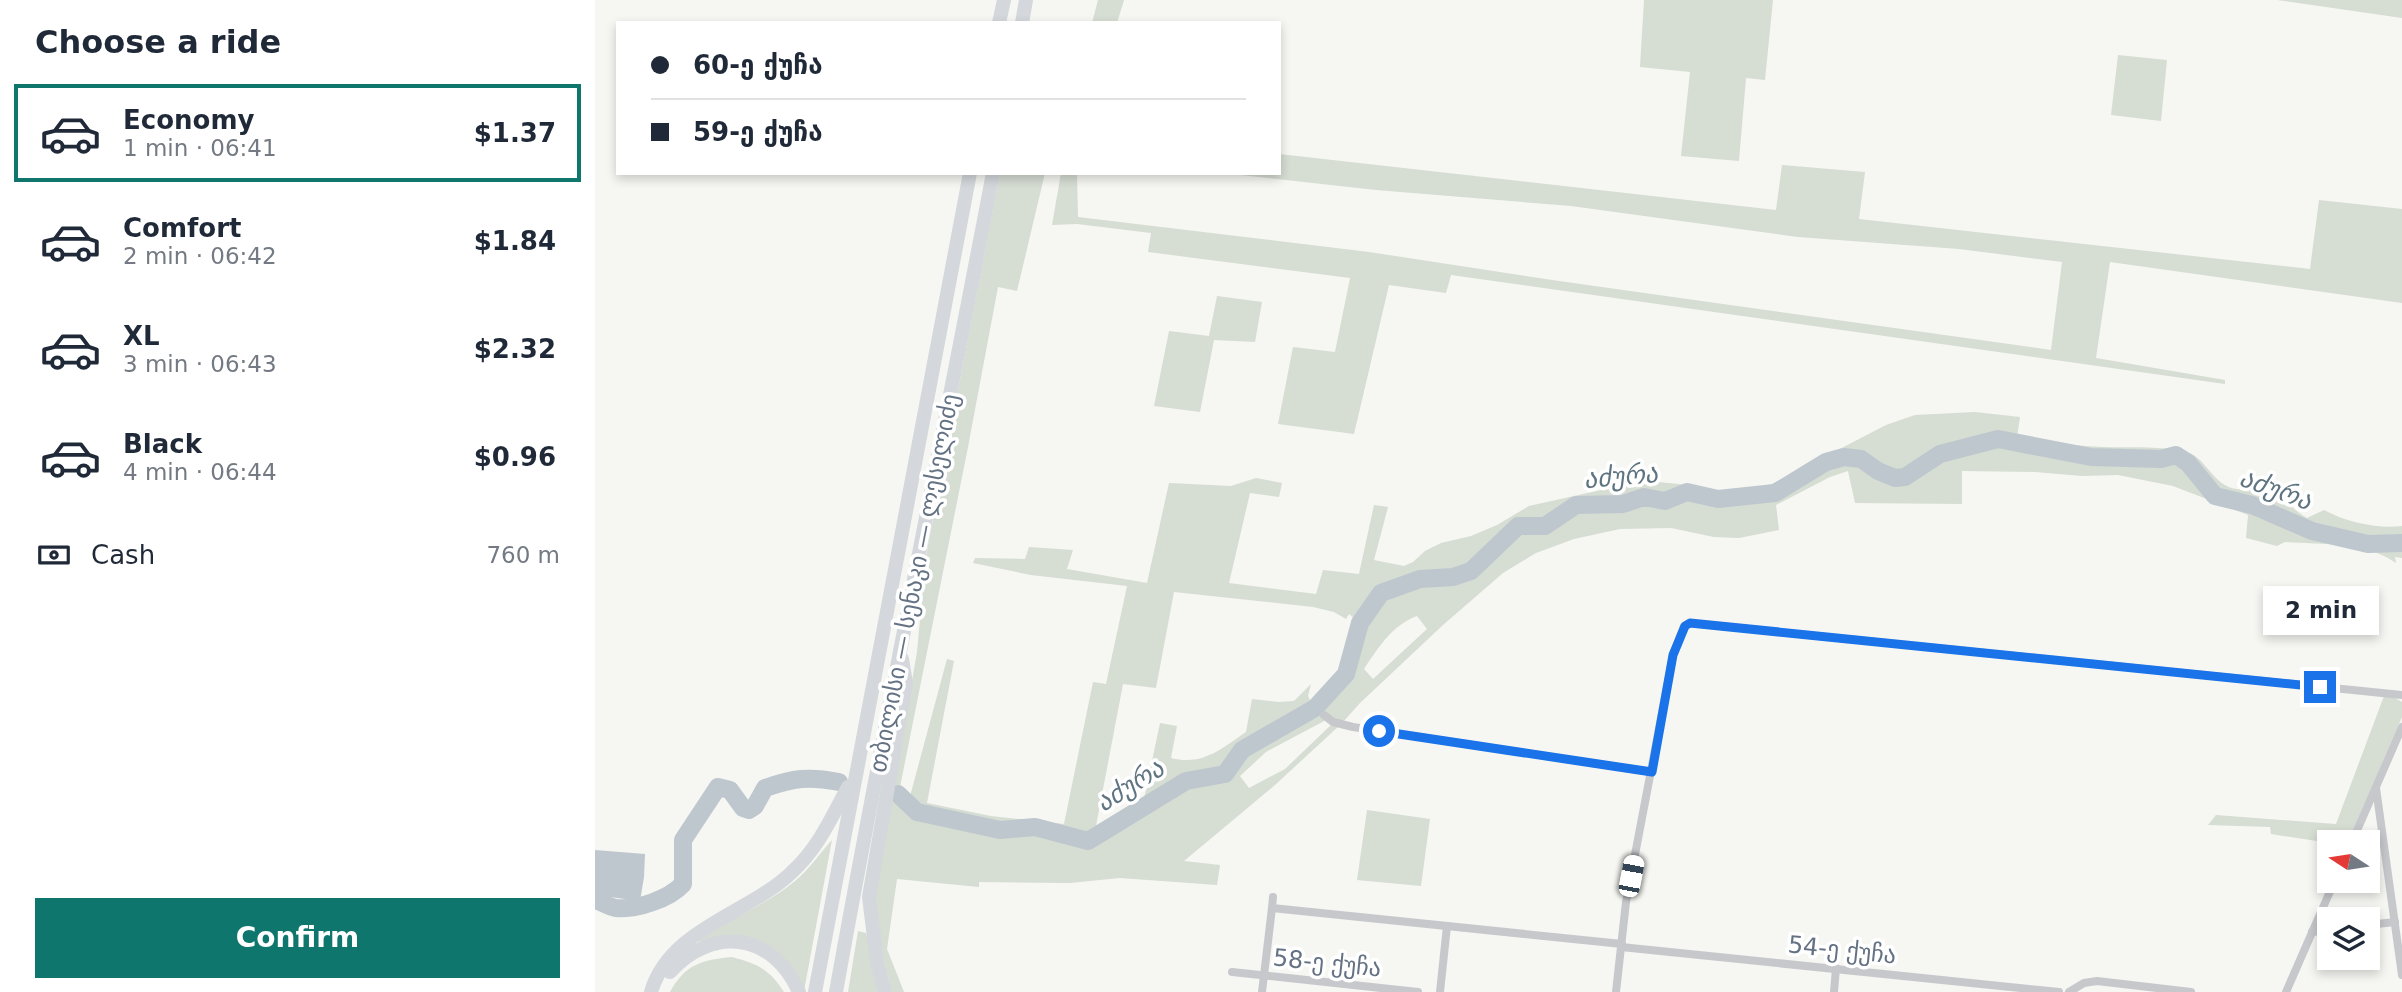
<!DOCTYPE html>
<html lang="en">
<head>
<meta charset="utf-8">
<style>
	body { margin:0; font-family:"DejaVu Sans","Noto Sans Georgian",sans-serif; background:#f6f6f7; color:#1f2937; height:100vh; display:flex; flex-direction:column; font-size:26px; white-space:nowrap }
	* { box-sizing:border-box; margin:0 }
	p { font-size:23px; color:#747a83 }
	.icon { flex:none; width:38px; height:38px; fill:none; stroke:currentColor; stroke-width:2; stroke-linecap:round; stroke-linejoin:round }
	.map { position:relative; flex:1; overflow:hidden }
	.sheet { display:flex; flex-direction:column; background:#fff; width:595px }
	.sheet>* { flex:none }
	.top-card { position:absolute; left:21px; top:21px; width:665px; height:154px; border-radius:0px; box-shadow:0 4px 10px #0003; display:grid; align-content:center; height:154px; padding:0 35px; background:#fff }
	.needle { width:46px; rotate:282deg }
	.fabs { position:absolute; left:1722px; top:830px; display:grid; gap:14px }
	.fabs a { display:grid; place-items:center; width:63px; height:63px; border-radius:0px; background:#fff; box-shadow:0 4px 10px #0003; font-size:35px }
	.end { position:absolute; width:32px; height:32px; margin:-16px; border:9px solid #1a73e8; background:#fff; box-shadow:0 0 0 4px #fff }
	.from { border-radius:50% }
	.bubble { position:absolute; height:49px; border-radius:0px; background:#fff; box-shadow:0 4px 10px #0003; font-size:23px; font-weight:700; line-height:49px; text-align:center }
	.car { position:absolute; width:21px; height:42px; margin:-21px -10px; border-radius:9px; box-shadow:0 0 5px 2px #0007; background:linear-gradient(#fff 24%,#345 0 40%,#fff 0 76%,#345 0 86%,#fff 0) }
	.top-card b { display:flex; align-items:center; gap:24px; height:66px; font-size:26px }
	.top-card b+b { border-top:2px solid #e0e1e3 }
	.top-card i { width:18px; height:18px; background:#1f2937 }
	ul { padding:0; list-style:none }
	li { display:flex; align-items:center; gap:21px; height:98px; margin:0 14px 10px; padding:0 21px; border:4px solid transparent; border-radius:0px }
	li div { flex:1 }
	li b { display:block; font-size:26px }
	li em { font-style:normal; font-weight:700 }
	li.selected { border-color:#0f766e }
	li>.icon { width:63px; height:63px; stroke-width:1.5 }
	h2 { padding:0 35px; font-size:32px; line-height:84px }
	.pay { display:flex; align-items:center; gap:18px; height:77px; padding:0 35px; font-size:26px }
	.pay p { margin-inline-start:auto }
	.primary-button { display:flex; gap:14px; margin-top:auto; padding:14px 35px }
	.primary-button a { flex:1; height:80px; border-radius:0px; background:#0f766e; color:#fff; font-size:28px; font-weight:700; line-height:80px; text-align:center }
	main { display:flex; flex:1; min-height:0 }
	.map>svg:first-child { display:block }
	.green { fill:#d6ddd3; fill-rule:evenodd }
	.water { fill:#bec7ce }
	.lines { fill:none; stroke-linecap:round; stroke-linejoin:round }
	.river { stroke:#bec7ce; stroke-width:18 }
	.street { stroke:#c6c8cc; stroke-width:8 }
	.highway { stroke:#d4d8dc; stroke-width:14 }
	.route { stroke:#1a73e8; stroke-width:9 }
	.labels { text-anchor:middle; stroke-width:7; stroke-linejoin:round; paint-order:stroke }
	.street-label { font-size:24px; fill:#647284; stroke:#fff }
	.water-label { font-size:26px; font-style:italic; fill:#5f7481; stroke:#fff }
</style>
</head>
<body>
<main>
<section class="sheet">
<h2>Choose a ride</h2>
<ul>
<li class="selected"><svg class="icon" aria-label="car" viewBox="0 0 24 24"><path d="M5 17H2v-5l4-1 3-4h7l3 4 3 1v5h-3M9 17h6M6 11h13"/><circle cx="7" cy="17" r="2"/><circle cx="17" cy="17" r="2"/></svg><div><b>Economy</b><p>1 min · 06:41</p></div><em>$1.37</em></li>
<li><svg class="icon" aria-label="car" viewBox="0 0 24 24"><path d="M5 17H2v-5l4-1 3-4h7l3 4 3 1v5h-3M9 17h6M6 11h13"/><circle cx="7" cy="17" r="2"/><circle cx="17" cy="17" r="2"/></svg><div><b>Comfort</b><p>2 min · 06:42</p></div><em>$1.84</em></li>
<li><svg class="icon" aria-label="car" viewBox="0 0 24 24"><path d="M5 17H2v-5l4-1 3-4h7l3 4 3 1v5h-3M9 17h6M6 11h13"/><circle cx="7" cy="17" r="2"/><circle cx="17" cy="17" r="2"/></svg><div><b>XL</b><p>3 min · 06:43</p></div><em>$2.32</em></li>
<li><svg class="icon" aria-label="car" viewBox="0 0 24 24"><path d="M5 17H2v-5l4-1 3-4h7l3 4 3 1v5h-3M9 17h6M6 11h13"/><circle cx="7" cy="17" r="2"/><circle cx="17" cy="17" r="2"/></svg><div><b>Black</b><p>4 min · 06:44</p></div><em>$0.96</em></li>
</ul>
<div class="pay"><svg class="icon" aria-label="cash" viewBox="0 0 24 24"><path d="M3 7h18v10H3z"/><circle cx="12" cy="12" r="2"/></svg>Cash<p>760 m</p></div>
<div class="primary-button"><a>Confirm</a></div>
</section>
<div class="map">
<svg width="1807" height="992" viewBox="0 0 1807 992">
	<rect width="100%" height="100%" fill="#f6f6f2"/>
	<g class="green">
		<path d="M503,0H529L522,23H497Z"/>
		<path d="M1049,0H1178L1170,80L1151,78L1144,161L1086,156L1095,72L1045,67Z"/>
		<path d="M1682,0H1807V18Z"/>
		<path d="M1523,55L1572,60L1566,121L1516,115Z"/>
		<path d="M684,154L1181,210L1187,165L1270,172L1264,219L1715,269L1724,200L1807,209V303L1515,262L1501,358L1630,380V384L856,275L851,293L794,285L759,434L683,424L698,347L740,352L755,278L553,252L556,233L482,224L457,225L466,173H482L483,217L774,252L964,281L1456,350L1467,262L1364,249L1203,237L976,206L781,190L628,173H684Z"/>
		<path d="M405,173H450L422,291L403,287L373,447L304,792L298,791L322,652L331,556Z"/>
		<path d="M622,296L667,302L660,342L619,340L605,412L559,406L574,331L614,336Z"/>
		<path d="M1380,412L1425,417L1422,437C1450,441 1479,446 1508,447C1536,448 1568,445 1594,453C1606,456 1617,478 1630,485C1643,493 1658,487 1672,491C1688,495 1697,510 1712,518L1729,510C1751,522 1782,529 1807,526V558L1800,557L1801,563C1771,541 1726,545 1690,542L1682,546L1651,538L1653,515L1578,486L1523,475L1487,476L1440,472L1367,471V504L1260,503L1253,471L1235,477L1181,505L1184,530L1144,538L1119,537L1076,528L1025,529L979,539L941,553L908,573L848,625L765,703L748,722L739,720L724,705L751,674L765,623L754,614L751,619L739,612L718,607L579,592L561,688L528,684L501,826L549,799L565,723L582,726L576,758C608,766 626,749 651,732L657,699L683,702L699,701L716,684L713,696L719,707L645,748L628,772L586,780L494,838L440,825L407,827L324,810L314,800L352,659L359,661L332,803L396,816L469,824L498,682L511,684L532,586L436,575L378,563L380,558L430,559L434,547L478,550L472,569L552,583L574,483L636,486L661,478L687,483L684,497L655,493L634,583L721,594L728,570L764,574L779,505L793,507L779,560L809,566L818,562L830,551L846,543L876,536L902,525L934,506L1024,486L1054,481L1093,485L1117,491L1142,492L1177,484L1291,425L1320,415ZM822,616L832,629L778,679L769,669C783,648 797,625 822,616Z"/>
		<path d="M1789,696L1800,698L1807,702V717L1753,842L1734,843L1676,834L1675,827L1613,825L1621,815L1741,824Z"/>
		<path d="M722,709L731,720L671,752L645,776L654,788L690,769L737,724L744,726L680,785L589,861L625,865L622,885L525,878L475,883L384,882V887L302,879L292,949L309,992H297L287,954L280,892L297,794L303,795L323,814L405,832L440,831L477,842L495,844L593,784L631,777L650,752Z"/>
		<path d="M772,810L835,819L826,886L762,880Z"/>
		<path d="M237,840L209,991L192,963L121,939L101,942C132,919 170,906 200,881C214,870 225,853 237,840Z"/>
		<path d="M263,931L271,933L288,992H253Z"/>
		<path d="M137,957C163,964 174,969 189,992H75C90,964 107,960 137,957Z"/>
	</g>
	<path class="water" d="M0,850L50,854L49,877L45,901L0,895Z"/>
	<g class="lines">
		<g class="river">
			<path d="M303,794L322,812L405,830L440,827L493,841L591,781L630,774L647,750L720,708L751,674L765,623L786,593L825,579L858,577L876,571L923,526H950L981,505L1028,504L1049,497L1070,501L1092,492L1123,499L1180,493L1231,462L1249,457L1266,459L1283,471L1300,478L1310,477L1345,454L1403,439L1496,457L1566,459L1581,455L1593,463L1620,496L1657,505L1717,531L1773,544L1807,543"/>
			<path d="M0,900C7,902 14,907 21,908C42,910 74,899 88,884V840L123,787L135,790L148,808L154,810L160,806L170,788C199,778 213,776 244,782"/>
		</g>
		<g class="street">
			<path d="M729,715L738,722L758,727L1057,772"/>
			<path d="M1781,788L1807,975"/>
			<path d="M1757,842L1807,727"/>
			<path d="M678,897L677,908L1027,944"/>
			<path d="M1773,925L1800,922"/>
			<path d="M1717,932L1734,930"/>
			<path d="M1026,947L1464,992"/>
			<path d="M637,972L823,992"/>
			<path d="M667,992L677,908"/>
			<path d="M845,992L852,926"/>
			<path d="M1021,992L1031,902L1078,655L1089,626L1095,623L1807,695"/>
			<path d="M1239,992L1241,968"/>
			<path d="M1474,992L1489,983L1502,981L1596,992"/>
			<path d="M1691,992L1740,880"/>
		</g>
		<g class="highway">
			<path d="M404,23L409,0"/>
			<path d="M427,23L431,0"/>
			<path d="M75,972C118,925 178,933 204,992"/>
			<path d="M56,992C75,928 154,914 197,872C224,847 236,818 253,787"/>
			<path d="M220,992L375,173"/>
			<path d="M241,992C290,718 346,446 398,173"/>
			<path d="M290,992L282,962L274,897L311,683L307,659"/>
		</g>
	</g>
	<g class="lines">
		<path class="route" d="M784,731L1057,772L1078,655L1090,626L1095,623L1725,687"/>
	</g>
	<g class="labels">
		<g class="street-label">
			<text transform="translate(319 583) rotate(-79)" y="8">თბილისი — სენაკი — ლესელიძე</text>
			<text transform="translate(1247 950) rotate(6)" y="8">54-ე ქუჩა</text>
			<text transform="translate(732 963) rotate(6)" y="8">58-ე ქუჩა</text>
		</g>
		<g class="water-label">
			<text transform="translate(1026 476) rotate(-5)" y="9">აძურა</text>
			<text transform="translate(1681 489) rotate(20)" y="9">აძურა</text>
			<text transform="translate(535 785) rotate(-32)" y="9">აძურა</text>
		</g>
	</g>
</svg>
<div class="fabs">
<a><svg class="needle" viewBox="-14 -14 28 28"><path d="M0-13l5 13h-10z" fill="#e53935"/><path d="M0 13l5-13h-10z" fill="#747a83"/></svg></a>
<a><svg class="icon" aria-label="layers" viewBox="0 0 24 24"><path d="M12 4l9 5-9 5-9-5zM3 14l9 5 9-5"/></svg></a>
</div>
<i class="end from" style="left:784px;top:731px"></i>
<i class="end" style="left:1725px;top:687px"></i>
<div class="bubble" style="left:1668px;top:586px;width:116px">2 min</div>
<i class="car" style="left:1036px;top:876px;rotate:11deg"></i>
<div class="top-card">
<b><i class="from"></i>60-ე ქუჩა</b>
<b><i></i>59-ე ქუჩა</b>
</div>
</div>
</main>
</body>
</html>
